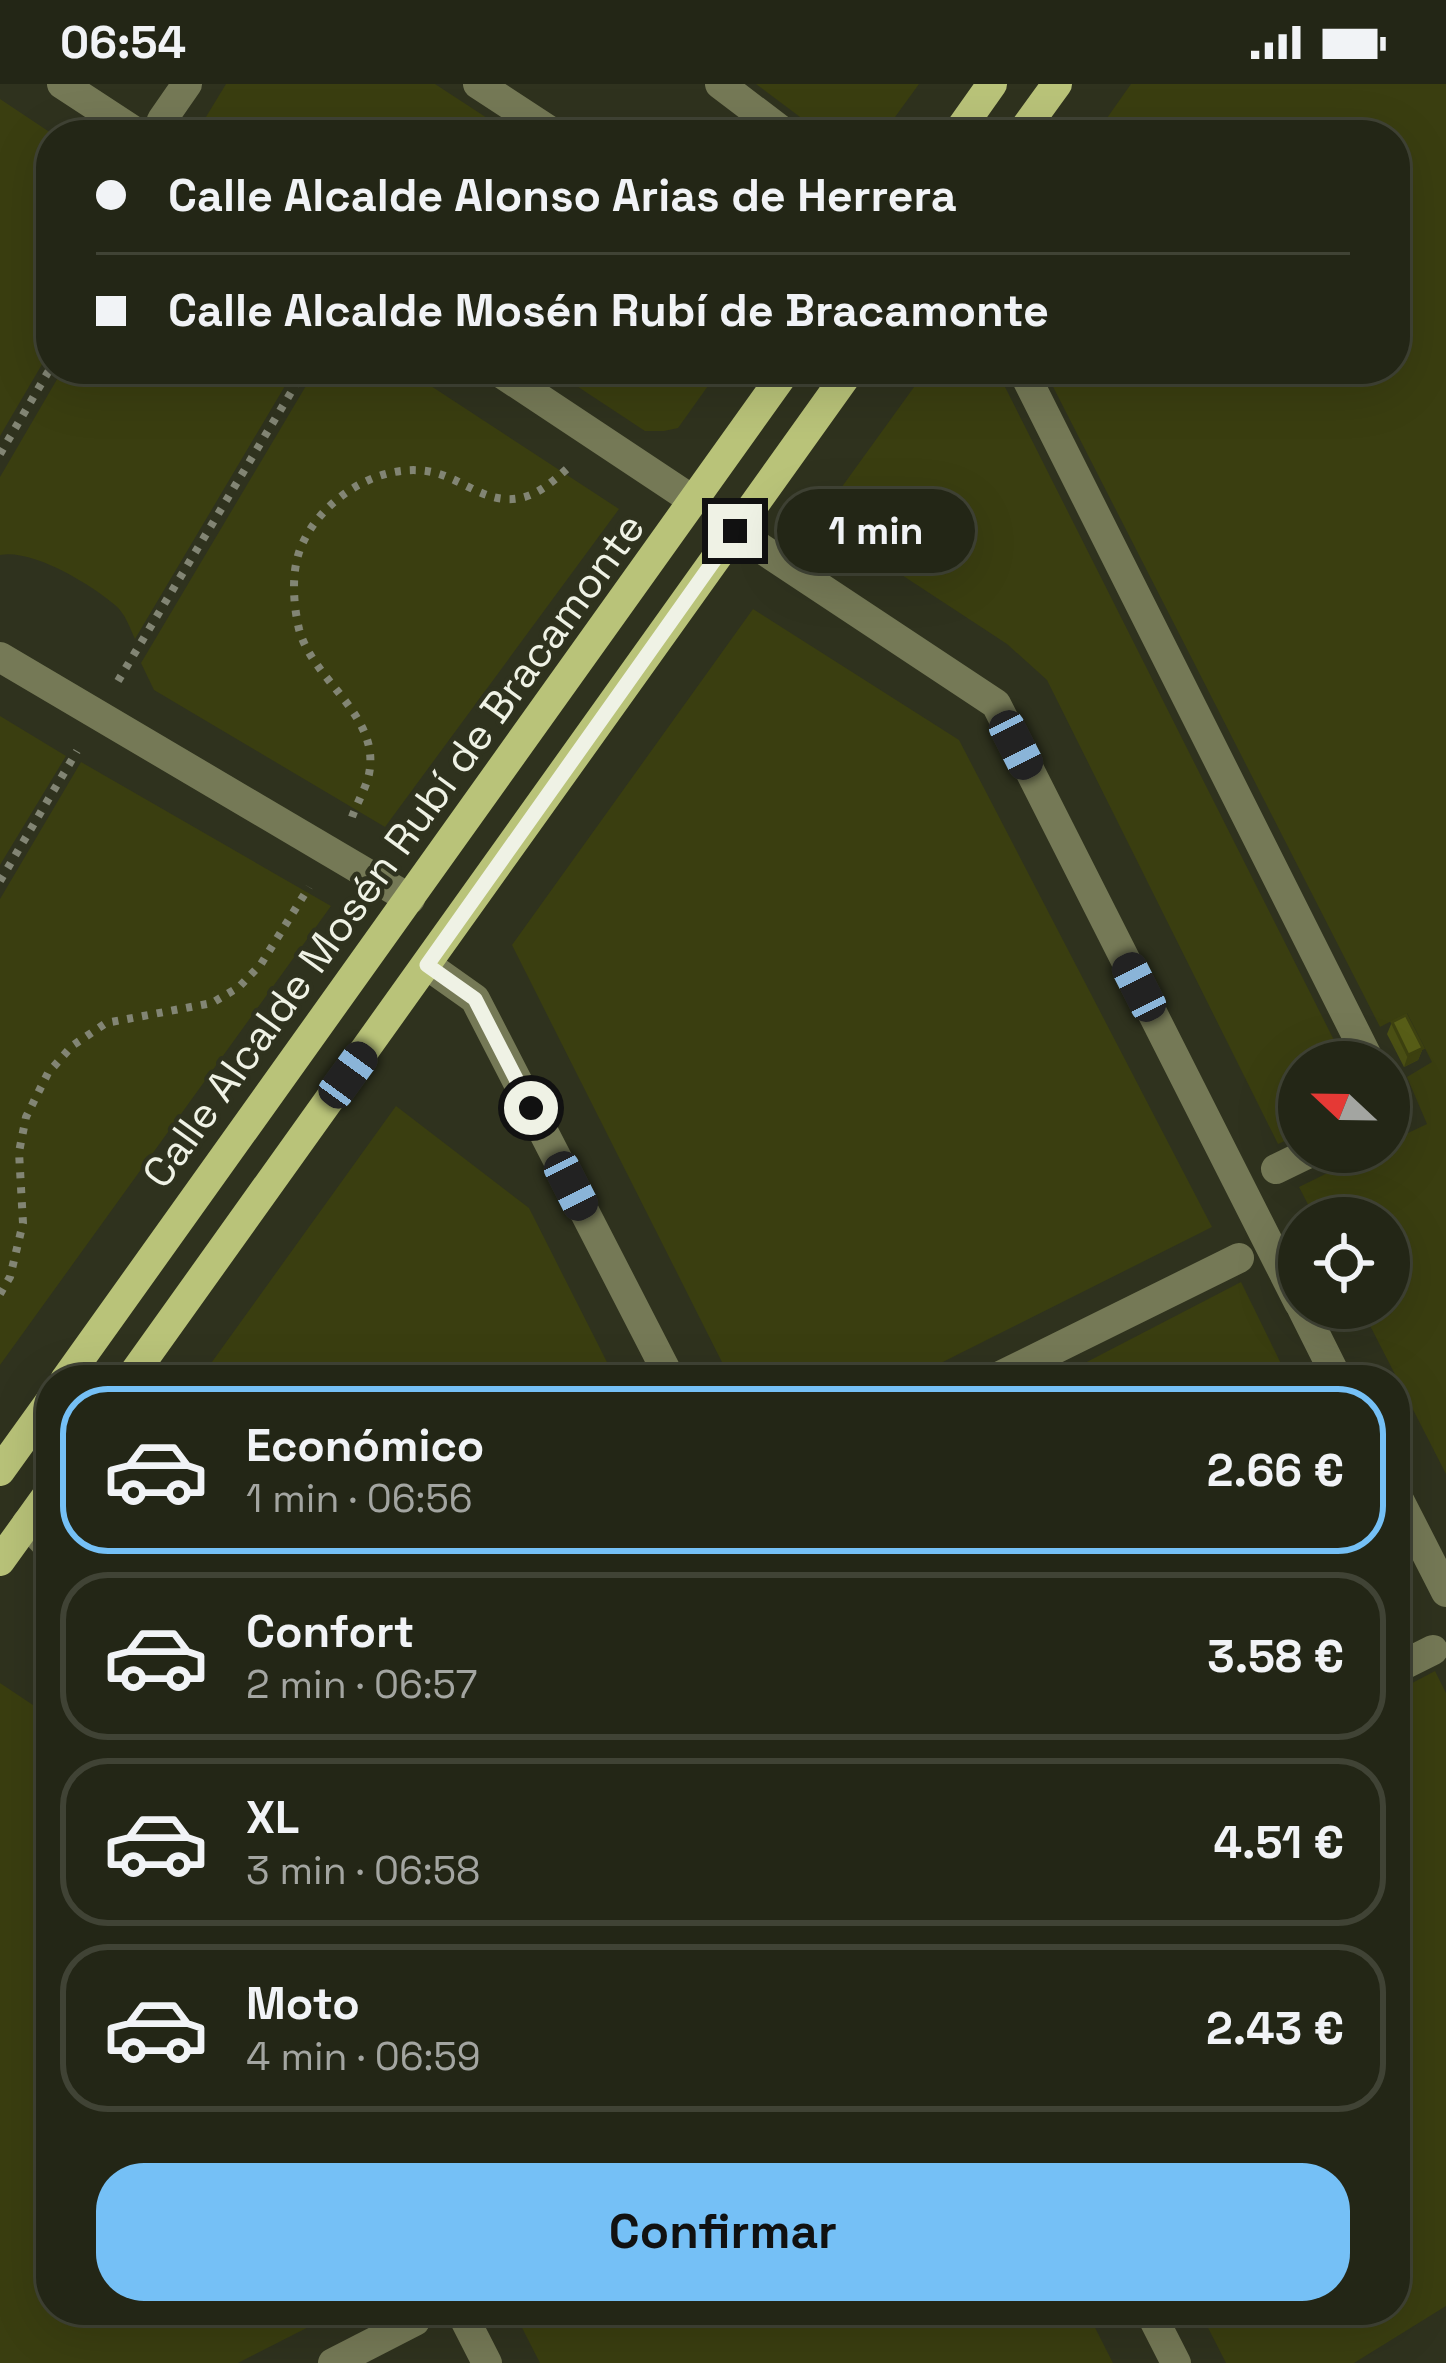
<!DOCTYPE html>
<html lang="es">
<head>
<meta charset="utf-8">
<style>
	body { margin:0; font-family:"Space Grotesk",sans-serif; background:#2f3223; color:#f1f3f6; height:100vh; display:flex; flex-direction:column; font-size:45px; white-space:nowrap }
	* { box-sizing:border-box; margin:0 }
	p { font-size:39px; color:#a3a5a1 }
	.icon { flex:none; width:66px; height:66px; fill:none; stroke:currentColor; stroke-width:2; stroke-linecap:round; stroke-linejoin:round }
	.map { position:relative; flex:1; overflow:hidden }
	.drawer { position:absolute; left:36px; top:1281px; width:1374px; height:960px; display:flex; flex-direction:column; background:#232616; border-radius:48px; box-shadow:0 12px 48px #0002,0 0 0 3px #404335 }
	.drawer>* { flex:none }
	.hud { position:absolute; left:36px; top:36px; width:1374px; height:264px; border-radius:48px; box-shadow:0 12px 48px #0002,0 0 0 3px #404335; display:grid; align-content:center; height:264px; padding:0 60px; background:#232616 }
	.needle { width:78px; rotate:292deg }
	.fabs { position:absolute; left:1278px; top:957px; display:grid; gap:24px }
	.fabs a { display:grid; place-items:center; width:132px; height:132px; border-radius:50%; background:#232616; box-shadow:0 12px 48px #0002,0 0 0 3px #404335; font-size:60px }
	.end { position:absolute; width:54px; height:54px; margin:-27px; border:15px solid #eff2e5; background:#111; box-shadow:0 0 0 6px #111 }
	.from { border-radius:50% }
	.bubble { position:absolute; height:84px; border-radius:42px; background:#232616; box-shadow:0 12px 48px #0002,0 0 0 3px #404335; font-size:39px; font-weight:700; line-height:84px; text-align:center }
	.car { position:absolute; width:36px; height:72px; margin:-36px -18px; border-radius:15px; box-shadow:0 0 9px 3px #0007; background:linear-gradient(#222 24%,#8ab4d8 0 40%,#222 0 76%,#8ab4d8 0 86%,#222 0) }
	.hud b { display:flex; align-items:center; gap:42px; height:114px; font-size:45px }
	.hud b+b { border-top:3px solid #404335 }
	.hud i { width:30px; height:30px; background:#f1f3f6 }
	ul { padding:21px 0 0; list-style:none }
	li { display:flex; align-items:center; gap:36px; height:168px; margin:0 24px 18px; padding:0 36px; border:6px solid #404335; border-radius:48px }
	li div { flex:1 }
	li b { display:block; font-size:45px }
	li em { font-style:normal; font-weight:700 }
	li.on { border-color:#75c0f6 }
	li>.icon { width:108px; height:108px; stroke-width:1.5 }
	.cta { display:flex; gap:24px; margin-top:auto; padding:24px 60px }
	.cta a { flex:1; height:138px; border-radius:48px; background:#75c0f6; color:#111; font-size:48px; font-weight:700; line-height:138px; text-align:center }
	.status { display:flex; justify-content:space-between; align-items:center; height:84px; padding:0 60px; background:#232616; direction:ltr }
	.status svg { height:33px; fill:currentColor }
	.map>svg:first-child { display:block }
	.green { fill:#3a3e10 }
	.lines { fill:none; stroke-linecap:round; stroke-linejoin:round }
	.path { stroke:#828574; stroke-width:8; stroke-dasharray:6 9; stroke-linecap:butt }
	.minor { stroke:#757956; stroke-width:30 }
	.major { stroke:#b9c379; stroke-width:30 }
	.wall { fill:#4b5014 }
	.shaded-wall { fill:#3d4110 }
	.building { fill:#575d17; stroke:#3d4110; stroke-width:3 }
	.route { stroke:#eff2e5; stroke-width:15 }
	.labels { text-anchor:middle; stroke-width:9; stroke-linejoin:round; paint-order:stroke }
	.street-label { font-size:42px; fill:#eff2e5; stroke:#2f321e }
</style>
</head>
<body>
<div class="status"><b>06:54</b><svg viewBox="0 0 49 12"><path d="M0 12V9h3v3zM5 12V6h3v6zM10 12V3h3v9zM15 12V0h3v12zM26 1h20v11H26zM47 4h2v5h-2z"/></svg></div>
<div class="map">
<svg width="1446" height="2279" viewBox="0 0 1446 2279">
	<rect width="100%" height="100%" fill="#2f321e"/>
	<g class="green">
		<path d="M226,0H435L513,51H195Z"/>
		<path d="M756,0H919L882,51H824Z"/>
		<path d="M1131,0H1446V1390L1361,1224H1389V1134H1315L1299,1103L1370,1068H1389V1058L1427,1040L1407,993L1432,978L1407,929L1380,943L1044,285H1395V51H1095Z"/>
		<path d="M0,15L54,51H51V265L0,352Z"/>
		<path d="M63,285H295L135,555C130,544 125,529 115,521C90,500 33,465 0,471V393Z"/>
		<path d="M316,285H405L619,425L385,743L154,606L141,579Z"/>
		<path d="M551,285H720L678,344L664,347H645Z"/>
		<path d="M927,285H996L1345,978H1299V1051L1278,1060L1047,596L1007,560L818,436Z"/>
		<path d="M753,525L959,656L1212,1143L907,1296H731L512,861Z"/>
		<path d="M0,632L66,672L0,781Z"/>
		<path d="M81,678L331,822L0,1281V815Z"/>
		<path d="M396,1022L529,1124L616,1296H199Z"/>
		<path d="M1241,1198L1289,1296H1052Z"/>
		<path d="M1435,1587L1446,1609V2222L1354,2279H1226L1199,2226H1395V1608Z"/>
		<path d="M0,1599L51,1633V2226H342L238,2279H0Z"/>
		<path d="M513,2226H1086L1113,2279H540Z"/>
	</g>
	<g class="lines">
		<g class="path">
			<path d="M0,370L51,283"/>
			<path d="M118,597L305,285"/>
			<path d="M352,733C357,719 366,704 369,690C381,631 312,596 299,545C293,519 291,487 301,463C321,414 383,375 436,389C459,395 482,414 505,415C532,417 550,400 569,383"/>
			<path d="M0,797L77,667"/>
			<path d="M0,1210L10,1193L23,1139L19,1068L26,1033L48,989L72,962L106,939L212,919L239,903L261,880L309,803"/>
		</g>
		<g class="minor">
			<path d="M62,0L140,51"/>
			<path d="M478,0L556,51"/>
			<path d="M720,0L787,51"/>
			<path d="M162,36L187,0"/>
			<path d="M495,285L694,417"/>
			<path d="M1022,285L1370,978"/>
			<path d="M735,447L996,620L1299,1219"/>
			<path d="M0,573L410,815"/>
			<path d="M427,881L475,915L671,1296"/>
			<path d="M1389,1015L1396,1028L1389,1031"/>
			<path d="M1276,1085L1311,1068"/>
			<path d="M1302,1224L1338,1296"/>
			<path d="M992,1296L1239,1174"/>
			<path d="M1395,1408L1446,1508"/>
			<path d="M27,1439L51,1465"/>
			<path d="M1395,1585L1433,1566"/>
			<path d="M460,2226L487,2279"/>
			<path d="M1149,2226L1176,2279"/>
			<path d="M333,2279L415,2237"/>
		</g>
		<g class="major">
			<path d="M956,51L992,0"/>
			<path d="M1020,51L1057,0"/>
			<path d="M65,1296L787,285"/>
			<path d="M129,1296L851,285"/>
			<path d="M0,1387L51,1316"/>
			<path d="M0,1477L51,1406"/>
		</g>
	</g>
	<path class="wall" d="M1392,938L1423,964L1418,976L1404,983L1387,950Z"/>
	<path class="shaded-wall" d="M1423,964L1418,976L1404,983L1408,971Z"/>
	<path class="building" d="M1406,931L1423,964L1408,971L1392,938Z"/>
	<g class="lines">
		<path class="route" d="M531,1024L475,915L427,881L735,447"/>
	</g>
	<g class="labels">
		<g class="street-label">
			<text transform="translate(393 766) rotate(-54)" y="15">Calle Alcalde Mosén Rubí de Bracamonte</text>
		</g>
	</g>
</svg>
<div class="fabs">
<a><svg class="needle" viewBox="-14 -14 28 28"><path d="M0-13l5 13h-10z" fill="#e53935"/><path d="M0 13l5-13h-10z" fill="#a3a5a1"/></svg></a>
<a><svg class="icon" aria-label="locate" viewBox="0 0 24 24"><circle cx="12" cy="12" r="6"/><path d="M12 2v4M12 18v4M2 12h4M18 12h4"/></svg></a>
</div>
<i class="end from" style="left:531px;top:1024px"></i>
<i class="end" style="left:735px;top:447px"></i>
<div class="bubble" style="left:777px;top:405px;width:198px">1 min</div>
<i class="car" style="left:1016px;top:661px;rotate:153deg"></i>
<i class="car" style="left:1139px;top:903px;rotate:333deg"></i>
<i class="car" style="left:348px;top:991px;rotate:36deg"></i>
<i class="car" style="left:571px;top:1102px;rotate:153deg"></i>
<div class="hud">
<b><i class="from"></i>Calle Alcalde Alonso Arias de Herrera</b>
<b><i></i>Calle Alcalde Mosén Rubí de Bracamonte</b>
</div>
<section class="drawer">
<ul>
<li class="on"><svg class="icon" aria-label="car" viewBox="0 0 24 24"><path d="M5 17H2v-5l4-1 3-4h7l3 4 3 1v5h-3M9 17h6M6 11h13"/><circle cx="7" cy="17" r="2"/><circle cx="17" cy="17" r="2"/></svg><div><b>Económico</b><p>1 min · 06:56</p></div><em>2.66 €</em></li>
<li><svg class="icon" aria-label="car" viewBox="0 0 24 24"><path d="M5 17H2v-5l4-1 3-4h7l3 4 3 1v5h-3M9 17h6M6 11h13"/><circle cx="7" cy="17" r="2"/><circle cx="17" cy="17" r="2"/></svg><div><b>Confort</b><p>2 min · 06:57</p></div><em>3.58 €</em></li>
<li><svg class="icon" aria-label="car" viewBox="0 0 24 24"><path d="M5 17H2v-5l4-1 3-4h7l3 4 3 1v5h-3M9 17h6M6 11h13"/><circle cx="7" cy="17" r="2"/><circle cx="17" cy="17" r="2"/></svg><div><b>XL</b><p>3 min · 06:58</p></div><em>4.51 €</em></li>
<li><svg class="icon" aria-label="car" viewBox="0 0 24 24"><path d="M5 17H2v-5l4-1 3-4h7l3 4 3 1v5h-3M9 17h6M6 11h13"/><circle cx="7" cy="17" r="2"/><circle cx="17" cy="17" r="2"/></svg><div><b>Moto</b><p>4 min · 06:59</p></div><em>2.43 €</em></li>
</ul>
<div class="cta"><a>Confirmar</a></div>
</section>
</div>
</body>
</html>
